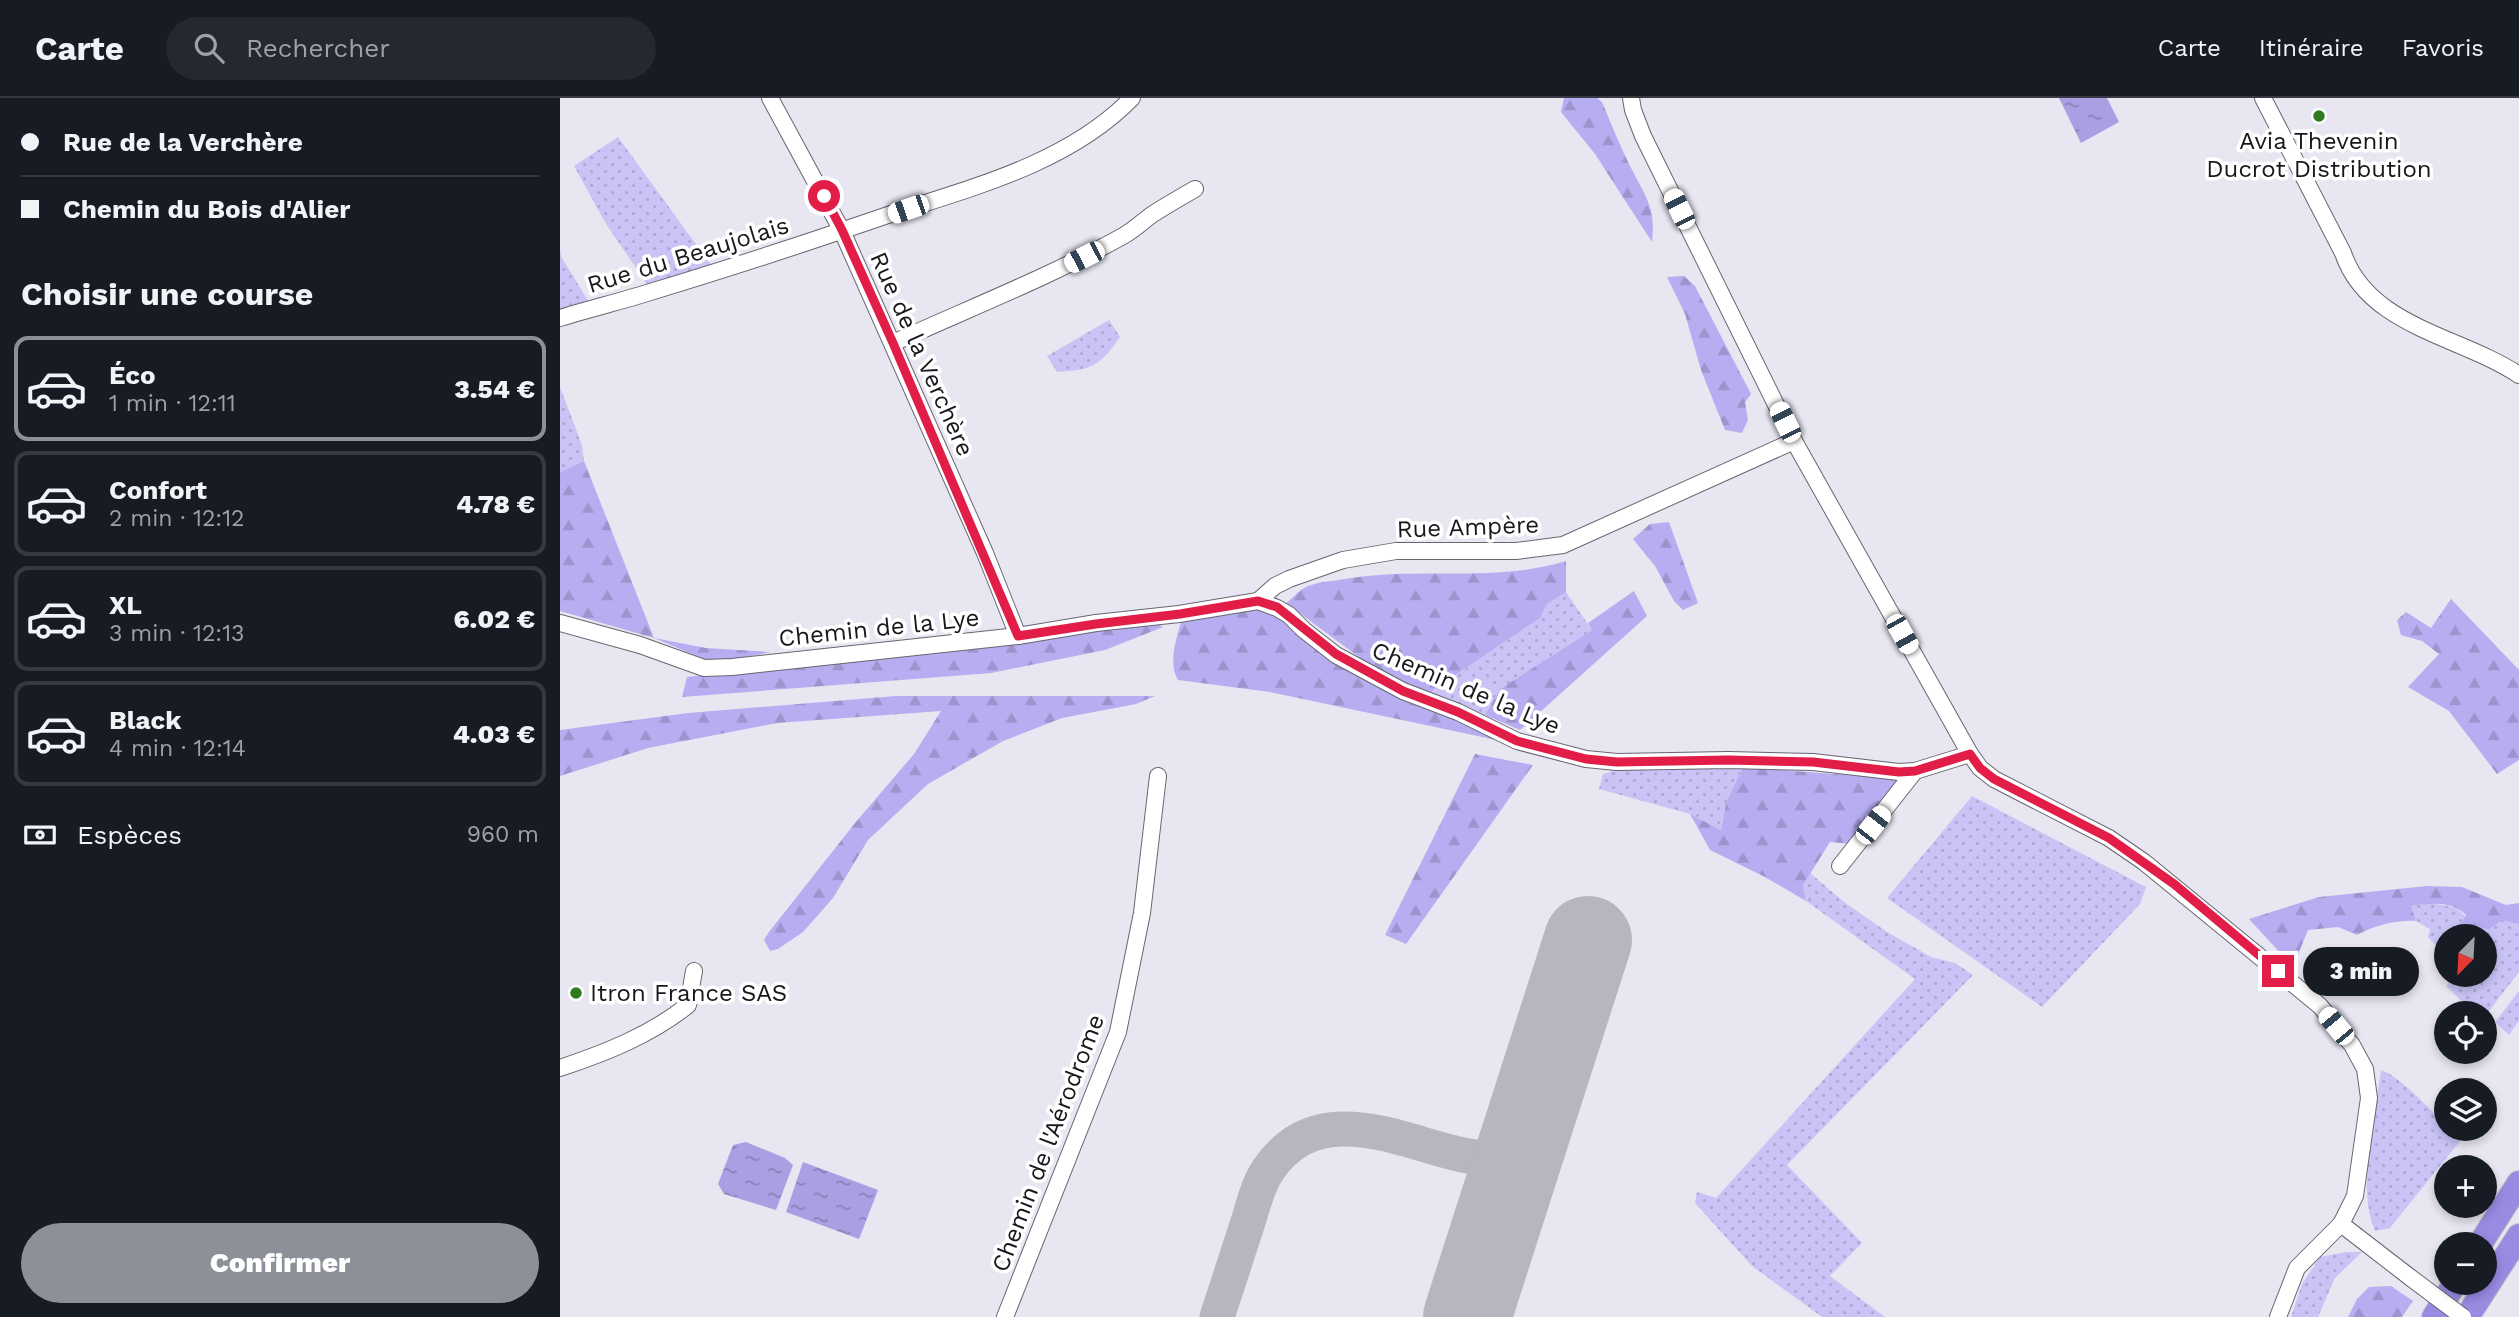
<!DOCTYPE html>
<html lang="fr">
<head>
<meta charset="utf-8">
<style>
	body { margin:0; font-family:"Work Sans",sans-serif; background:#242831; color:#f1f3f6; height:100vh; display:flex; flex-direction:column; font-size:26px; white-space:nowrap }
	* { box-sizing:border-box; margin:0 }
	p { font-size:23px; color:#9ea1a6 }
	.icon { flex:none; width:38px; height:38px; fill:none; stroke:currentColor; stroke-width:2; stroke-linecap:round; stroke-linejoin:round }
	.map { position:relative; flex:1; overflow:hidden }
	.panel { display:flex; flex-direction:column; background:#171b24; width:560px }
	.panel>* { flex:none }
	.top-card { display:grid; align-content:center; height:154px; padding:0 21px; background:#171b24 }
	.needle { width:46px; rotate:204deg }
	.buttons { position:absolute; left:1874px; top:826px; display:grid; gap:14px }
	.buttons a { display:grid; place-items:center; width:63px; height:63px; border-radius:50%; background:#171b24; box-shadow:0 4px 10px #0003; font-size:35px }
	.end { position:absolute; width:32px; height:32px; margin:-16px; border:9px solid #e11d48; background:#fff; box-shadow:0 0 0 4px #fff }
	.from { border-radius:50% }
	.bubble { position:absolute; height:49px; border-radius:24px; background:#171b24; box-shadow:0 4px 10px #0003; font-size:23px; font-weight:800; line-height:49px; text-align:center }
	.car { position:absolute; width:21px; height:42px; margin:-21px -10px; border-radius:9px; box-shadow:0 0 5px 2px #0007; background:linear-gradient(#fff 24%,#345 0 40%,#fff 0 76%,#345 0 86%,#fff 0) }
	.top-card b { display:flex; align-items:center; gap:24px; height:66px; font-size:26px }
	.top-card b+b { border-top:2px solid #363941 }
	.top-card i { width:18px; height:18px; background:#f1f3f6 }
	ul { padding:0; list-style:none }
	li { display:flex; align-items:center; gap:21px; height:105px; margin:0 14px 10px; padding:0 7px; border:4px solid #363941; border-radius:14px }
	li div { flex:1 }
	li b { display:block; font-size:26px }
	li em { font-style:normal; font-weight:800 }
	li.selected { border-color:#8c9099 }
	li>.icon { width:63px; height:63px; stroke-width:1.5 }
	h2 { padding:0 21px; font-size:32px; line-height:84px }
	.pay { display:flex; align-items:center; gap:18px; height:77px; padding:0 21px; font-size:26px }
	.pay p { margin-inline-start:auto }
	.action { display:flex; gap:14px; margin-top:auto; padding:14px 21px }
	.action a { flex:1; height:80px; border-radius:42px; background:#8c9099; color:#fff; font-size:28px; font-weight:800; line-height:80px; text-align:center }
	header { display:flex; align-items:center; gap:42px; box-sizing:border-box; height:98px; padding:0 35px; background:#171b24; border-bottom:2px solid #363941 }
	header strong { font-size:33px }
	nav { display:flex; gap:38px; margin-inline-start:auto; font-size:24px }
	.search { width:490px; height:63px; background:#242831; display:flex; align-items:center; gap:18px; box-sizing:border-box; padding:0 24px; border-radius:38px; color:#9ea1a6; font-size:26px }
	main { display:flex; flex:1; min-height:0 }
	.map>svg:first-child { display:block }
	.grass { fill:url(#grass-dots) }
	.forest { fill:url(#forest-firs) }
	.water { fill:url(#water-ripples) }
	.lines { fill:none; stroke-linecap:round; stroke-linejoin:round }
	.taxiway { stroke:#b6b6be; stroke-width:35 }
	.runway { stroke:#b6b6be; stroke-width:88 }
	.minor-casing { stroke:#676670; stroke-width:18 }
	.highway-casing { stroke:#c8c8c9; stroke-width:26 }
	.minor { stroke:#fff; stroke-width:16 }
	.highway { stroke:#998ae2; stroke-width:24 }
	.minor-bridge-casing { stroke:#676670; stroke-width:18; stroke-linecap:butt }
	.minor-bridge { stroke:#fff; stroke-width:16 }
	.route { stroke:#e11d48; stroke-width:9 }
	.poi-dot { fill:#2f791e; stroke:#fff; stroke-width:2.5 }
	.labels { text-anchor:middle; stroke-width:7; stroke-linejoin:round; paint-order:stroke }
	.poi-label { font-size:24px; fill:#18181c; stroke:#fff }
	.street-label { font-size:24px; fill:#18181c; stroke:#fff }
</style>
</head>
<body>
<header>
<strong>Carte</strong>
<div class="search"><svg class="icon" aria-label="search" viewBox="0 0 24 24"><circle cx="10" cy="10" r="6"/><path d="M15 15l6 6"/></svg>Rechercher</div>
<nav><a>Carte</a><a>Itinéraire</a><a>Favoris</a></nav>
</header>
<main>
<section class="panel">
<div class="top-card">
<b><i class="from"></i>Rue de la Verchère</b>
<b><i></i>Chemin du Bois d'Alier</b>
</div>
<h2>Choisir une course</h2>
<ul>
<li class="selected"><svg class="icon" aria-label="car" viewBox="0 0 24 24"><path d="M5 17H2v-5l4-1 3-4h7l3 4 3 1v5h-3M9 17h6M6 11h13"/><circle cx="7" cy="17" r="2"/><circle cx="17" cy="17" r="2"/></svg><div><b>Éco</b><p>1 min · 12:11</p></div><em>3.54 €</em></li>
<li><svg class="icon" aria-label="car" viewBox="0 0 24 24"><path d="M5 17H2v-5l4-1 3-4h7l3 4 3 1v5h-3M9 17h6M6 11h13"/><circle cx="7" cy="17" r="2"/><circle cx="17" cy="17" r="2"/></svg><div><b>Confort</b><p>2 min · 12:12</p></div><em>4.78 €</em></li>
<li><svg class="icon" aria-label="car" viewBox="0 0 24 24"><path d="M5 17H2v-5l4-1 3-4h7l3 4 3 1v5h-3M9 17h6M6 11h13"/><circle cx="7" cy="17" r="2"/><circle cx="17" cy="17" r="2"/></svg><div><b>XL</b><p>3 min · 12:13</p></div><em>6.02 €</em></li>
<li><svg class="icon" aria-label="car" viewBox="0 0 24 24"><path d="M5 17H2v-5l4-1 3-4h7l3 4 3 1v5h-3M9 17h6M6 11h13"/><circle cx="7" cy="17" r="2"/><circle cx="17" cy="17" r="2"/></svg><div><b>Black</b><p>4 min · 12:14</p></div><em>4.03 €</em></li>
</ul>
<div class="pay"><svg class="icon" aria-label="cash" viewBox="0 0 24 24"><path d="M3 7h18v10H3z"/><circle cx="12" cy="12" r="2"/></svg>Espèces<p>960 m</p></div>
<div class="action"><a>Confirmer</a></div>
</section>
<div class="map">
<svg width="1959" height="1219" viewBox="0 0 1959 1219">
	<defs>
		<pattern id="grass-dots" width="8" height="8" patternUnits="userSpaceOnUse" patternTransform="scale(1.75)"><rect width="8" height="8" fill="#cac4f6"/><path d="M2 2h.1M6 6h.1" fill="none" stroke="#ada8d2" stroke-width="1.8" stroke-linecap="round"/></pattern>
		<pattern id="forest-firs" width="22" height="20" patternUnits="userSpaceOnUse" patternTransform="scale(1.75)"><rect width="22" height="20" fill="#b7adf1"/><path d="M5 1l3.5 6h-7zM16 11l3.5 6h-7z" fill="#9d94ce"/></pattern>
		<pattern id="water-ripples" width="26" height="14" patternUnits="userSpaceOnUse" patternTransform="scale(1.75)"><rect width="26" height="14" fill="#a99fe2"/><path d="M2 4q2-2 4 0t4 0M15 11q2-2 4 0t4 0" fill="none" stroke="#8981b6"/></pattern>
	</defs>
	<rect width="100%" height="100%" fill="#e7e6f1"/>
	<g class="grass">
		<path d="M58,39L151,167L87,186L46,126L14,68Z"/>
		<path d="M0,153L2,160L29,204L0,212Z"/>
		<path d="M549,222L560,239C540,268 532,272 497,274L487,258Z"/>
		<path d="M0,289L22,347L24,363L0,374Z"/>
		<path d="M1006,494L1032,532L940,591L925,617L866,597L980,520L987,506Z"/>
		<path d="M1183,669L1166,705L1161,732L1130,716L1039,691L1043,676L1059,671Z"/>
		<path d="M1412,698L1586,789L1580,806L1482,909L1327,800Z"/>
		<path d="M1250,775L1284,804L1327,834L1371,859L1395,865L1413,877L1227,1067L1302,1145L1270,1178L1325,1219H1262L1192,1168L1135,1105L1137,1094L1156,1100L1355,881L1246,803L1243,787Z"/>
		<path d="M1869,805C1892,809 1901,806 1911,830L1930,831L1942,821L1959,826V874L1925,918V915H1907L1910,911L1886,888L1897,877H1925V838H1886V859L1868,839L1870,831L1856,823L1851,808Z"/>
		<path d="M1959,893V923L1949,937L1935,924Z"/>
		<path d="M1821,972C1843,979 1884,1026 1900,1043L1830,1130L1815,1133C1796,1087 1815,1020 1821,972Z"/>
		<path d="M1786,1154H1802L1775,1180L1758,1219H1731L1742,1186L1760,1159Z"/>
	</g>
	<g class="forest">
		<path d="M1004,0H1037L1042,4C1051,25 1059,46 1069,66C1083,94 1097,110 1092,144L1035,56L1001,14Z"/>
		<path d="M1124,178L1135,188L1191,296L1185,304L1188,322L1182,335L1165,332L1141,272L1125,216L1107,179Z"/>
		<path d="M24,363L94,540L146,550L211,554L176,561H144L94,540L0,513V374Z"/>
		<path d="M1109,424L1138,505L1123,512L1114,503L1095,468L1073,441L1090,426Z"/>
		<path d="M1006,463V494L987,506L980,520L866,597L811,568L726,505C733,500 740,491 748,488C758,484 773,483 785,481C858,468 935,485 1006,463Z"/>
		<path d="M1074,493L1087,518L960,632L925,617L940,591L1032,532L1028,525Z"/>
		<path d="M1891,501L1959,572V662L1937,676L1889,613L1848,589L1879,556L1862,543L1841,537L1837,522L1846,514L1871,530Z"/>
		<path d="M700,511L718,517L941,643L710,594L618,582C608,566 616,542 621,524Z"/>
		<path d="M598,526L603,529L545,552L431,575L122,599L127,579Z"/>
		<path d="M336,598H595L576,606L502,620L443,643L368,686L308,742L273,800L243,834L218,851L210,853L204,842L209,834L295,725L354,656L381,613L217,625L88,650L0,678V632L128,615Z"/>
		<path d="M915,656L973,667L846,846L825,837Z"/>
		<path d="M1183,669L1339,681L1292,746L1270,744L1243,787L1246,803L1205,779L1150,752L1130,716L1161,732L1166,705Z"/>
		<path d="M1867,788L1902,789L1946,807L1959,805V826L1942,822L1930,831L1911,830L1905,835L1897,832L1906,817C1892,803 1870,805 1851,808L1856,823C1835,822 1816,827 1797,837L1778,829L1748,832L1733,869L1689,821L1759,799Z"/>
		<path d="M1831,1188L1853,1203L1842,1219H1788L1797,1201L1809,1189Z"/>
	</g>
	<g class="water">
		<path d="M1499,0H1547L1559,24L1521,45Z"/>
		<path d="M186,1044L225,1060L233,1067L216,1112L164,1096L158,1086L173,1047Z"/>
		<path d="M243,1064L318,1092L299,1141L226,1114Z"/>
	</g>
	<g class="lines">
		<g class="taxiway">
			<path d="M918,1059C935,1067 944,1078 947,1097"/>
			<path d="M657,1219C667,1188 677,1158 687,1127C693,1109 697,1088 708,1072C778,968 914,1101 963,1046"/>
		</g>
		<path class="runway" d="M907,1219L1028,842"/>
		<defs>
			<g id="minor">
				<path d="M210,0L282,133L425,455L458,538"/>
				<path d="M1071,0L1073,12L1083,38L1234,343L1410,656"/>
				<path d="M1703,0L1783,155C1808,229 1901,238 1959,277"/>
				<path d="M0,220C29,211 58,204 87,195C167,171 246,145 325,118C410,90 508,66 572,0"/>
				<path d="M333,245C410,210 489,179 563,138C574,132 583,123 593,116C607,107 621,99 635,91"/>
				<path d="M698,503L715,488L729,481L783,462L836,453H956L1003,447L1234,343"/>
				<path d="M0,525L80,547L144,570L172,569L458,538L536,525L619,516L698,503L717,510L729,517L744,532L776,557L843,593L898,614L957,643L1026,661L1057,664L1168,662L1253,664L1339,674L1355,673L1410,656L1420,670L1434,681L1549,740L1584,764L1760,908L1792,947L1805,971L1809,1000L1795,1098L1781,1126L1737,1170L1718,1219"/>
				<path d="M1280,768L1355,673"/>
				<path d="M0,970C45,955 91,937 128,907L134,873"/>
				<path d="M1781,1126L1851,1180"/>
				<path d="M445,1219L558,934L582,815L598,678"/>
			</g>
			<g id="highway">
				<path d="M1920,1146L1959,1085"/>
				<path d="M1874,1219L1895,1185"/>
				<path d="M1907,1219L1959,1138"/>
			</g>
		</defs>
		<use href="#minor" class="minor-casing"/>
		<use href="#highway" class="highway-casing"/>
		<use href="#minor" class="minor"/>
		<use href="#highway" class="highway"/>
		<defs>
			<path id="minor-bridge" d="M1851,1180L1903,1219"/>
		</defs>
		<use href="#minor-bridge" class="minor-bridge-casing"/>
		<use href="#minor-bridge" class="minor-bridge"/>
	</g>
	<g class="lines">
		<path class="route" d="M264,98L282,132L333,245L458,538L536,526L620,516L698,503L717,509L776,556L843,593L898,614L957,643L1026,661L1057,664L1168,662L1253,664L1339,674L1355,673L1410,656L1420,670L1434,681L1549,740L1614,786L1718,873"/>
	</g>
	<g class="poi-dot">
		<circle cx="1759" cy="18" r="7"/>
		<circle cx="16" cy="895" r="7"/>
	</g>
	<g class="labels">
		<g class="poi-label">
			<text x="1759" y="51">Avia Thevenin<tspan x="1759" dy="28">Ducrot Distribution</tspan></text>
			<text x="30" y="903" text-anchor="start">Itron France SAS</text>
		</g>
		<g class="street-label">
			<text transform="translate(128 157) rotate(-17)" y="8">Rue du Beaujolais</text>
			<text transform="translate(362 256) rotate(66)" y="8">Rue de la Verchère</text>
			<text transform="translate(908 429) rotate(-2)" y="8">Rue Ampère</text>
			<text transform="translate(319 530) rotate(-6)" y="8">Chemin de la Lye</text>
			<text transform="translate(906 590) rotate(23)" y="8">Chemin de la Lye</text>
			<text transform="translate(488 1045) rotate(-69)" y="8">Chemin de l'Aérodrome</text>
		</g>
	</g>
</svg>
<div class="buttons">
<a><svg class="needle" viewBox="-14 -14 28 28"><path d="M0-13l5 13h-10z" fill="#e53935"/><path d="M0 13l5-13h-10z" fill="#9ea1a6"/></svg></a>
<a><svg class="icon" aria-label="locate" viewBox="0 0 24 24"><circle cx="12" cy="12" r="6"/><path d="M12 2v4M12 18v4M2 12h4M18 12h4"/></svg></a>
<a><svg class="icon" aria-label="layers" viewBox="0 0 24 24"><path d="M12 4l9 5-9 5-9-5zM3 14l9 5 9-5"/></svg></a>
<a>+</a>
<a>−</a>
</div>
<i class="end from" style="left:264px;top:98px"></i>
<i class="end" style="left:1718px;top:873px"></i>
<div class="bubble" style="left:1743px;top:849px;width:116px">3 min</div>
<i class="car" style="left:348px;top:111px;rotate:251deg"></i>
<i class="car" style="left:1119px;top:111px;rotate:334deg"></i>
<i class="car" style="left:524px;top:159px;rotate:243deg"></i>
<i class="car" style="left:1225px;top:324px;rotate:334deg"></i>
<i class="car" style="left:1342px;top:536px;rotate:151deg"></i>
<i class="car" style="left:1313px;top:727px;rotate:38deg"></i>
<i class="car" style="left:1776px;top:928px;rotate:320deg"></i>
</div>
</main>
</body>
</html>
